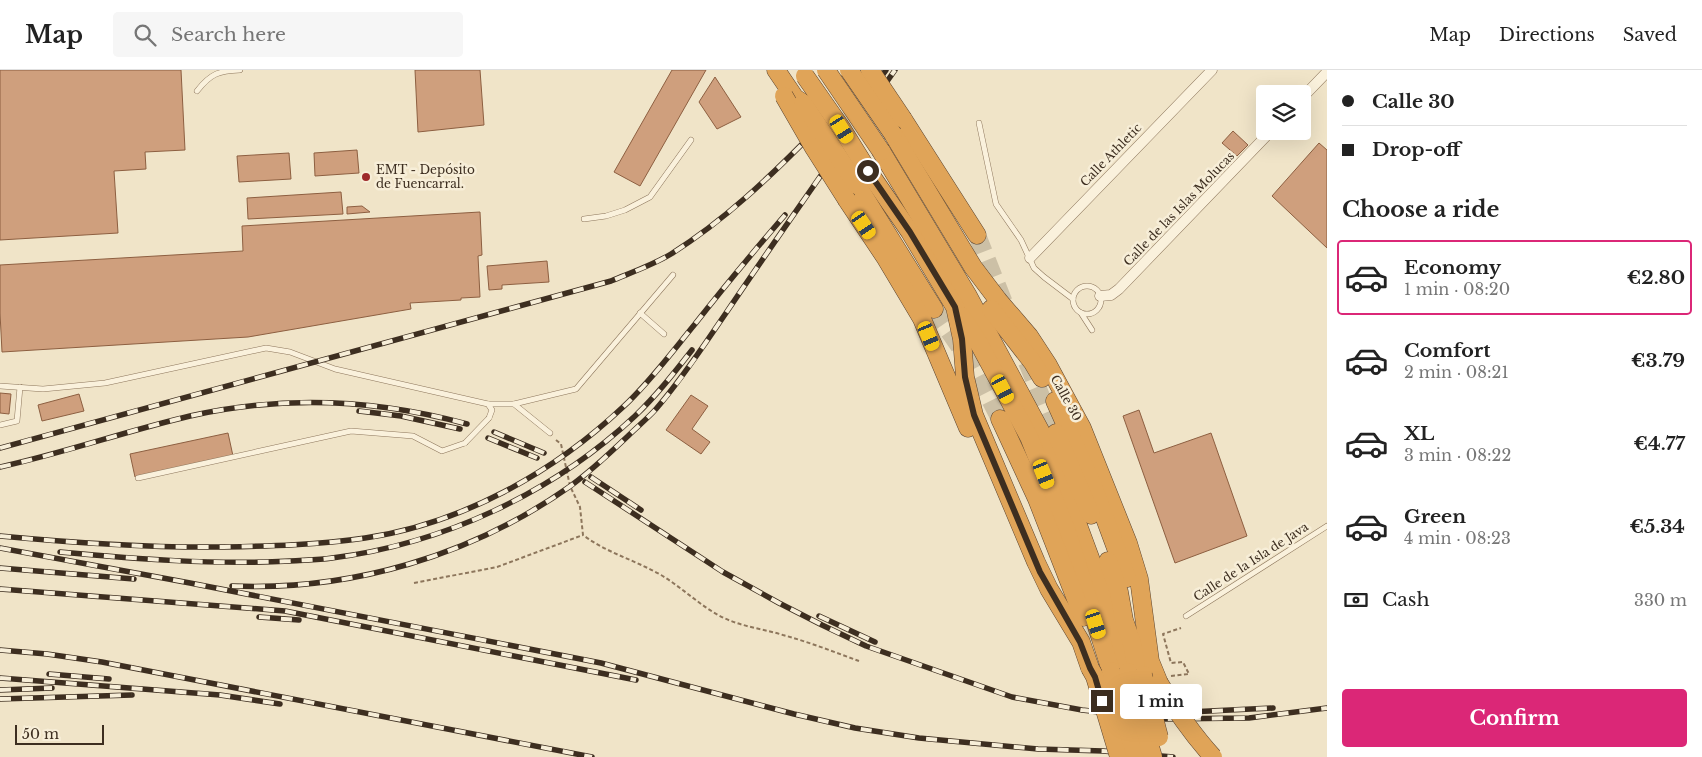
<!DOCTYPE html>
<html lang="en">
<head>
<meta charset="utf-8">
<style>
	body { margin:0; font-family:"Libre Baskerville",serif; background:#f6f6f6; color:#222; height:100vh; display:flex; flex-direction:column; font-size:19px; white-space:nowrap }
	* { box-sizing:border-box; margin:0 }
	p { font-size:16px; color:#767676 }
	.icon { flex:none; width:28px; height:28px; fill:none; stroke:currentColor; stroke-width:2; stroke-linecap:round; stroke-linejoin:round }
	.map { position:relative; flex:1; overflow:hidden }
	.sheet { display:flex; flex-direction:column; background:#fff; width:375px }
	.sheet>* { flex:none }
	.hud { display:grid; align-content:center; height:110px; padding:0 15px; background:#fff }
	.tools { position:absolute; left:1256px; top:15px; display:grid; gap:10px }
	.tools a { display:grid; place-items:center; width:55px; height:55px; border-radius:5px; background:#fff; box-shadow:0 5px 20px #0002; font-size:25px }
	.scale { position:absolute; left:15px; bottom:12px; width:89px; box-sizing:border-box; padding-left:5px; border:2px solid #3d2e20; border-top:0; font-size:14px; line-height:18px; white-space:nowrap; color:#3d2e20; -webkit-text-stroke:4px #f7eed8; paint-order:stroke }
	.end { position:absolute; width:22px; height:22px; margin:-11px; border:6px solid #3d2e20; background:#fff; box-shadow:0 0 0 2px #fff }
	.from { border-radius:50% }
	.bubble { position:absolute; height:35px; border-radius:5px; background:#fff; box-shadow:0 5px 20px #0002; font-size:16px; font-weight:800; line-height:35px; text-align:center }
	.car { position:absolute; width:15px; height:30px; margin:-15px -8px; border-radius:6px; box-shadow:0 0 4px 1px #0007; background:linear-gradient(#f5c518 24%,#345 0 40%,#f5c518 0 76%,#345 0 86%,#f5c518 0) }
	.hud b { display:flex; align-items:center; gap:18px; height:48px; font-size:19px }
	.hud b+b { border-top:1px solid #e0e0e0 }
	.hud i { width:12px; height:12px; background:#222 }
	ul { padding:0; list-style:none }
	li { display:flex; align-items:center; gap:15px; height:75px; margin:0 10px 8px; padding:0 5px; border:2px solid transparent; border-radius:5px }
	li div { flex:1 }
	li b { display:block; font-size:19px }
	li em { font-style:normal; font-weight:800 }
	li.on { border-color:#db2777 }
	li>.icon { width:45px; height:45px; stroke-width:1.5 }
	h2 { padding:0 15px; font-size:22px; line-height:60px }
	.pay { display:flex; align-items:center; gap:12px; height:55px; padding:0 15px; font-size:19px }
	.pay p { margin-inline-start:auto }
	.button { display:flex; gap:10px; margin-top:auto; padding:10px 15px }
	.button a { flex:1; height:58px; border-radius:5px; background:#db2777; color:#fff; font-size:20px; font-weight:800; line-height:58px; text-align:center }
	header { display:flex; align-items:center; gap:30px; box-sizing:border-box; height:70px; padding:0 25px; background:#fff; border-bottom:1px solid #e0e0e0 }
	header strong { font-size:24px }
	nav { display:flex; gap:28px; margin-inline-start:auto; font-size:18px }
	.search { width:350px; height:45px; background:#f6f6f6; display:flex; align-items:center; gap:12px; box-sizing:border-box; padding:0 18px; border-radius:5px; color:#767676; font-size:19px }
	main { display:flex; flex:1; min-height:0 }
	.map>svg:first-child { display:block }
	.building { fill:#cf9f7d; stroke:#8d5f41 }
	.lines { fill:none; stroke-linecap:round; stroke-linejoin:round }
	.motorway-tunnel { stroke:#ccc0a6; stroke-width:18; stroke-dasharray:18 9; stroke-linecap:butt }
	.service-casing { stroke:#8d765c; stroke-width:6 }
	.minor-casing { stroke:#8d765c; stroke-width:11 }
	.motorway-casing { stroke:#5b4430; stroke-width:19 }
	.path { stroke:#8d765c; stroke-width:2; stroke-dasharray:4 2.5; stroke-linecap:butt }
	.service { stroke:#faf1dc; stroke-width:5 }
	.minor { stroke:#faf1dc; stroke-width:10 }
	.motorway { stroke:#e0a458; stroke-width:18 }
	.rail-casing { stroke:#3d2e20; stroke-width:5.5 }
	.rail { stroke:#f7eed8; stroke-width:4; stroke-dasharray:11; stroke-linecap:butt }
	.service-bridge-casing { stroke:#8d765c; stroke-width:6; stroke-linecap:butt }
	.motorway-bridge-casing { stroke:#5b4430; stroke-width:19; stroke-linecap:butt }
	.service-bridge { stroke:#faf1dc; stroke-width:5 }
	.motorway-bridge { stroke:#e0a458; stroke-width:18 }
	.route { stroke:#3d2e20; stroke-width:6 }
	.poi-dot { fill:#9e2a2b; stroke:#f7eed8; stroke-width:2 }
	.labels { text-anchor:middle; stroke-width:5; stroke-linejoin:round; paint-order:stroke }
	.street-label { font-size:12px; fill:#3d2e20; stroke:#f7eed8 }
	.poi-label { font-size:12px; fill:#3d2e20; stroke:#f7eed8; text-anchor:start }
</style>
</head>
<body>
<header>
<strong>Map</strong>
<div class="search"><svg class="icon" aria-label="search" viewBox="0 0 24 24"><circle cx="10" cy="10" r="6"/><path d="M15 15l6 6"/></svg>Search here</div>
<nav><a>Map</a><a>Directions</a><a>Saved</a></nav>
</header>
<main>
<div class="map">
<svg width="1327" height="687" viewBox="0 0 1327 687">
	<rect width="100%" height="100%" fill="#f0e4c8"/>
	<g class="building">
		<path d="M0,0H181L185,80L145,82L146,99L114,101L118,163L0,170Z"/>
		<path d="M415,0H480L484,55L418,62Z"/>
		<path d="M672,0H706L640,116L614,102Z"/>
		<path d="M715,7L741,47L717,59L699,32Z"/>
		<path d="M1233,61L1248,75L1237,86L1222,73Z"/>
		<path d="M1319,73L1327,80V178L1272,126Z"/>
		<path d="M357,80L359,103L315,106L314,83Z"/>
		<path d="M289,83L291,109L239,112L237,86Z"/>
		<path d="M341,122L343,144L248,149L247,128Z"/>
		<path d="M362,136L370,142L347,144V137Z"/>
		<path d="M480,142L482,185L478,186L480,227L461,228V230L410,233L411,239L248,267L2,282L0,243V195L243,181L242,156Z"/>
		<path d="M547,191L549,212L502,215V219L489,220L487,196Z"/>
		<path d="M0,323L11,324L9,344L0,343Z"/>
		<path d="M79,324L84,341L42,351L38,335Z"/>
		<path d="M691,325L708,336L692,359L710,372L701,384L666,360Z"/>
		<path d="M1139,340L1154,383L1211,363L1247,466L1175,493L1123,346Z"/>
		<path d="M228,363L233,386L135,407L130,384Z"/>
	</g>
	<g class="lines">
		<g class="motorway-tunnel">
			<path d="M977,165L1004,233"/>
			<path d="M934,239L974,298L1000,349"/>
			<path d="M1027,292L1056,363"/>
		</g>
		<defs>
			<g id="service">
				<path d="M197,21C211,3 219,1 240,0"/>
				<path d="M979,53L996,134L1021,170L1034,198L1044,207L1073,229"/>
				<path d="M584,149L606,146L625,140L650,127L691,70"/>
				<circle cx="1087" cy="230" r="14"/>
				<path d="M640,243L664,264"/>
				<path d="M1081,243L1092,260"/>
				<path d="M0,316L43,319L105,313L266,278L290,282L335,299L488,334L492,340L489,348"/>
				<path d="M488,334H514L550,363"/>
				<path d="M514,334L576,319L673,205"/>
				<path d="M0,355L17,351L20,317"/>
				<path d="M138,408L351,361L413,366L442,381L465,373"/>
				<path d="M1186,546L1327,456"/>
			</g>
			<g id="minor">
				<path d="M1302,28L1327,2"/>
				<path d="M1030,188L1212,0"/>
				<path d="M1100,226L1111,225L1119,219L1271,61"/>
			</g>
			<g id="motorway">
				<path d="M776,0L795,28L803,33"/>
				<path d="M903,49L977,165"/>
				<path d="M893,64L973,197L998,230L1029,266L1048,295L1082,358L1128,473L1139,509L1150,591L1159,613"/>
				<path d="M881,81L968,226L1043,366L1062,412L1109,539L1128,602"/>
				<path d="M868,101L910,162L955,237L962,269L965,307L974,345L1036,492L1049,519L1081,572L1090,598"/>
				<path d="M857,115L934,239"/>
				<path d="M847,130L885,187L922,249L968,358"/>
				<path d="M991,239L1033,293L1042,308"/>
				<path d="M961,246L977,270L1029,367L1066,459L1111,601"/>
				<path d="M1055,331L1093,416L1127,508"/>
				<path d="M1000,349L1037,429L1083,547"/>
				<path d="M1056,363L1091,445"/>
				<path d="M1108,491L1119,522L1124,550L1132,573L1136,596"/>
			</g>
		</defs>
		<use href="#service" class="service-casing"/>
		<use href="#minor" class="minor-casing"/>
		<use href="#motorway" class="motorway-casing"/>
		<g class="path">
			<path d="M556,370L561,374L570,416L580,437L583,465C607,483 635,490 661,505C683,518 701,537 724,548C743,557 764,559 783,565C809,572 834,582 859,591"/>
			<path d="M414,513L497,497L583,465"/>
			<path d="M1171,606L1189,604L1183,592L1171,593L1163,564L1181,558"/>
		</g>
		<use href="#service" class="service"/>
		<use href="#minor" class="minor"/>
		<use href="#motorway" class="motorway"/>
		<defs>
			<g id="rail">
				<path d="M867,4L871,0"/>
				<path d="M875,15L886,0"/>
				<path d="M879,23L895,0"/>
				<path d="M359,341L401,346L460,359"/>
				<path d="M494,362L544,383"/>
				<path d="M488,368L537,388"/>
				<path d="M0,378L611,211C630,203 653,195 671,184C725,150 771,106 816,60"/>
				<path d="M0,397C64,383 126,361 190,346C283,325 375,329 467,354"/>
				<path d="M591,407L641,440"/>
				<path d="M585,412L723,502L779,533L822,555L866,576L1012,627L1082,640L1160,649L1249,648L1327,638"/>
				<path d="M0,466C75,473 149,478 224,477C271,476 318,475 365,468C461,454 553,403 623,337C649,313 672,282 695,254C724,217 754,181 785,145"/>
				<path d="M0,478L190,513L601,593L794,644L855,658L919,668L1038,679L1103,681L1173,687"/>
				<path d="M60,482C137,489 213,495 290,491C304,490 318,490 332,488C443,474 553,423 635,346C656,326 674,303 692,280"/>
				<path d="M0,498L134,509"/>
				<path d="M232,516C351,521 471,486 569,417C590,402 609,384 628,366C637,357 648,348 656,339C682,309 704,275 726,243C761,191 797,140 833,88"/>
				<path d="M0,519L285,541L636,610"/>
				<path d="M819,546L875,572"/>
				<path d="M259,547L299,550"/>
				<path d="M0,580L47,584L102,592L592,687"/>
				<path d="M49,604L109,609"/>
				<path d="M0,608L220,625L280,634"/>
				<path d="M0,620L52,618"/>
				<path d="M0,629L132,625"/>
				<path d="M1168,643L1273,638"/>
			</g>
		</defs>
		<use href="#rail" class="rail-casing"/>
		<use href="#rail" class="rail"/>
		<defs>
			<path id="service-bridge" d="M465,373L489,348"/>
			<g id="motorway-bridge">
				<path d="M826,0L881,81"/>
				<path d="M849,0L893,64"/>
				<path d="M870,0L903,49"/>
				<path d="M805,6L842,59L868,101"/>
				<path d="M784,26L814,78L847,130"/>
				<path d="M803,33L857,115"/>
				<path d="M1090,598L1095,607L1119,687"/>
				<path d="M1111,601L1136,687"/>
				<path d="M1128,602L1153,687"/>
				<path d="M1143,605L1159,667"/>
				<path d="M1159,613C1175,639 1192,664 1213,687"/>
			</g>
		</defs>
		<use href="#service-bridge" class="service-bridge-casing"/>
		<use href="#motorway-bridge" class="motorway-bridge-casing"/>
		<use href="#service-bridge" class="service-bridge"/>
		<use href="#motorway-bridge" class="motorway-bridge"/>
	</g>
	<g class="lines">
		<path class="route" d="M868,101L910,162L955,237L962,269L965,307L974,345L1040,502L1080,572L1090,598L1095,607L1102,631"/>
	</g>
	<circle class="poi-dot" cx="366" cy="107" r="5"/>
	<g class="labels">
		<g class="street-label">
			<text transform="translate(1111 85) rotate(-46)" y="4">Calle Athletic</text>
			<text transform="translate(1179 139) rotate(-46)" y="4">Calle de las Islas Molucas</text>
			<text transform="translate(1066 328) rotate(61)" y="4">Calle 30</text>
			<text transform="translate(1251 492) rotate(-33)" y="4">Calle de la Isla de Java</text>
		</g>
		<g class="poi-label">
			<text x="376" y="104">EMT - Depósito<tspan x="376" dy="14">de Fuencarral.</tspan></text>
		</g>
	</g>
</svg>
<div class="tools">
<a><svg class="icon" aria-label="layers" viewBox="0 0 24 24"><path d="M12 4l9 5-9 5-9-5zM3 14l9 5 9-5"/></svg></a>
</div>
<div class="scale">50 m</div>
<i class="end from" style="left:868px;top:101px"></i>
<i class="end" style="left:1102px;top:631px"></i>
<div class="bubble" style="left:1120px;top:614px;width:82px">1 min</div>
<i class="car" style="left:842px;top:59px;rotate:148deg"></i>
<i class="car" style="left:864px;top:155px;rotate:146deg"></i>
<i class="car" style="left:929px;top:266px;rotate:157deg"></i>
<i class="car" style="left:1003px;top:319px;rotate:152deg"></i>
<i class="car" style="left:1044px;top:404px;rotate:158deg"></i>
<i class="car" style="left:1096px;top:554px;rotate:162deg"></i>
</div>
<section class="sheet">
<div class="hud">
<b><i class="from"></i>Calle 30</b>
<b><i></i>Drop-off</b>
</div>
<h2>Choose a ride</h2>
<ul>
<li class="on"><svg class="icon" aria-label="car" viewBox="0 0 24 24"><path d="M5 17H2v-5l4-1 3-4h7l3 4 3 1v5h-3M9 17h6M6 11h13"/><circle cx="7" cy="17" r="2"/><circle cx="17" cy="17" r="2"/></svg><div><b>Economy</b><p>1 min · 08:20</p></div><em>€2.80</em></li>
<li><svg class="icon" aria-label="car" viewBox="0 0 24 24"><path d="M5 17H2v-5l4-1 3-4h7l3 4 3 1v5h-3M9 17h6M6 11h13"/><circle cx="7" cy="17" r="2"/><circle cx="17" cy="17" r="2"/></svg><div><b>Comfort</b><p>2 min · 08:21</p></div><em>€3.79</em></li>
<li><svg class="icon" aria-label="car" viewBox="0 0 24 24"><path d="M5 17H2v-5l4-1 3-4h7l3 4 3 1v5h-3M9 17h6M6 11h13"/><circle cx="7" cy="17" r="2"/><circle cx="17" cy="17" r="2"/></svg><div><b>XL</b><p>3 min · 08:22</p></div><em>€4.77</em></li>
<li><svg class="icon" aria-label="car" viewBox="0 0 24 24"><path d="M5 17H2v-5l4-1 3-4h7l3 4 3 1v5h-3M9 17h6M6 11h13"/><circle cx="7" cy="17" r="2"/><circle cx="17" cy="17" r="2"/></svg><div><b>Green</b><p>4 min · 08:23</p></div><em>€5.34</em></li>
</ul>
<div class="pay"><svg class="icon" aria-label="cash" viewBox="0 0 24 24"><path d="M3 7h18v10H3z"/><circle cx="12" cy="12" r="2"/></svg>Cash<p>330 m</p></div>
<div class="button"><a>Confirm</a></div>
</section>
</main>
</body>
</html>
